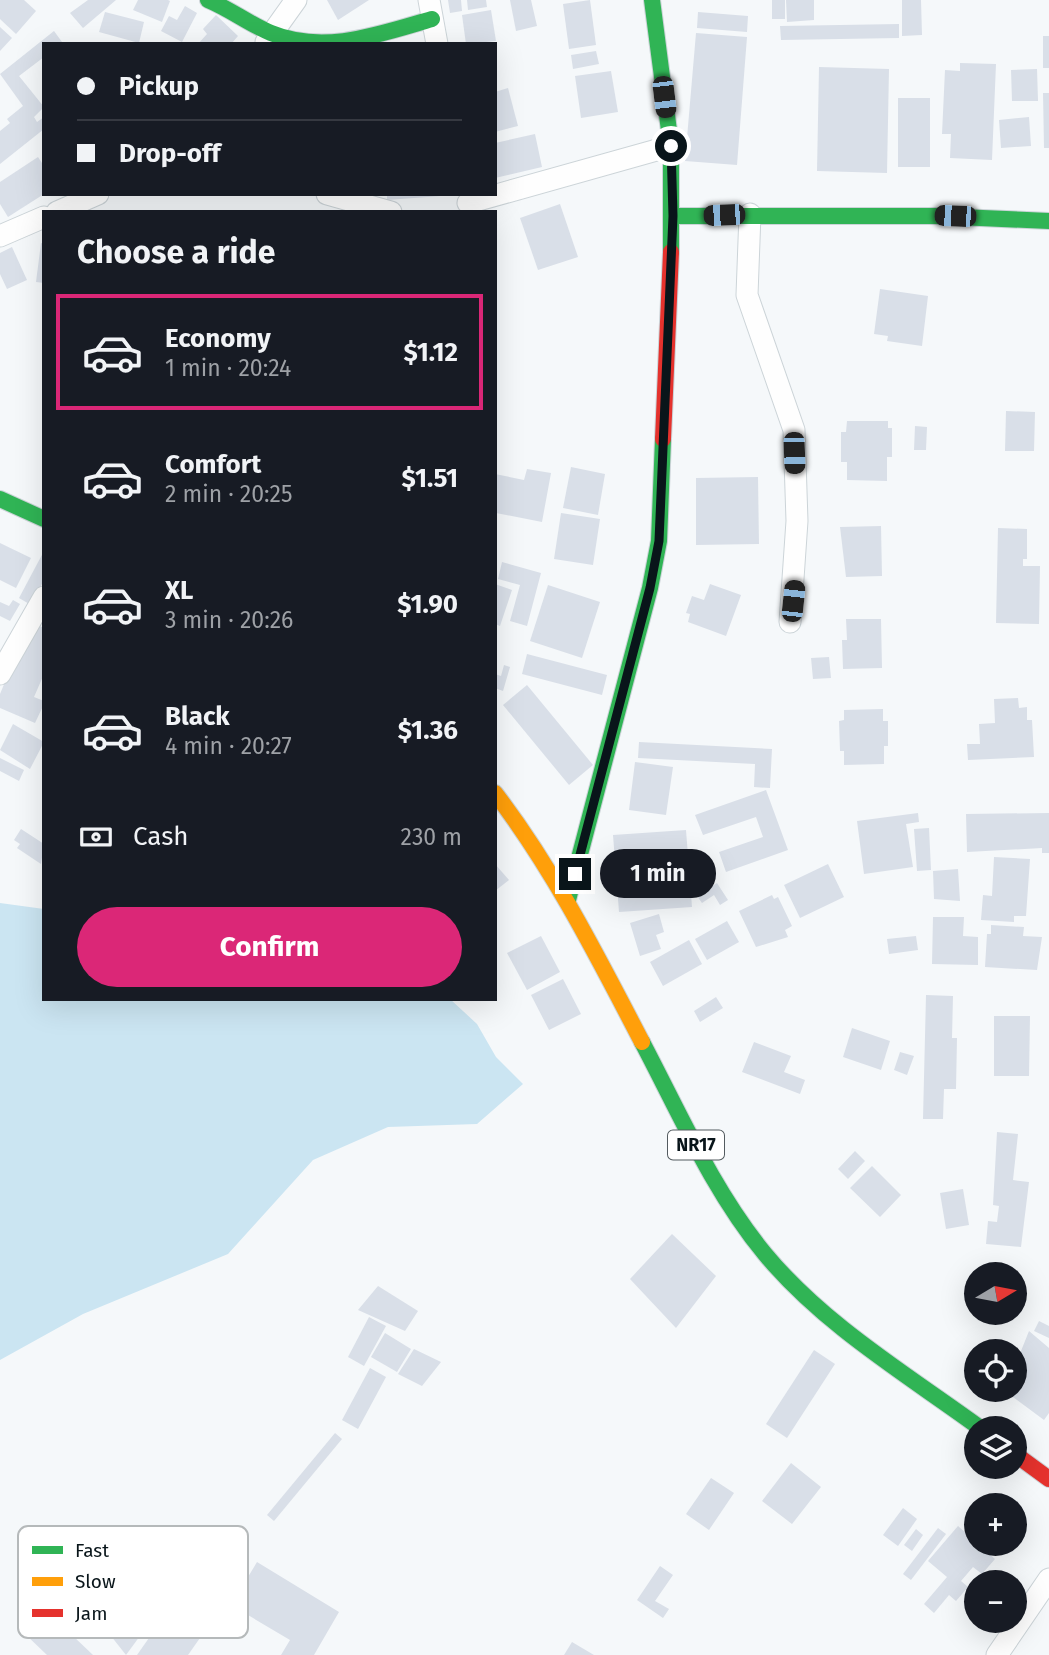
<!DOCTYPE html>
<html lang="en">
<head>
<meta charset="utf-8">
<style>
	body { margin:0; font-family:"Fira Sans",sans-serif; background:#242831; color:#f1f3f6; height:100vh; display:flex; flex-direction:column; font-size:26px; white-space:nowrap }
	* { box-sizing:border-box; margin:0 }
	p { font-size:23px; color:#9ea1a6 }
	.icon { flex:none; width:38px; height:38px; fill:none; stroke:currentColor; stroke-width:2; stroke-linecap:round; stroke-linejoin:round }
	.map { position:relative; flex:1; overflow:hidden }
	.side { position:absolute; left:42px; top:210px; width:455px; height:791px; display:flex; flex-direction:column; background:#171b24; border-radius:0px; box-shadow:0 7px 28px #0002 }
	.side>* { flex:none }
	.guide { position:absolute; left:42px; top:42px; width:455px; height:154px; border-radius:0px; box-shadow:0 7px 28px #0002; display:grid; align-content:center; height:154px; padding:0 35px; background:#171b24 }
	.needle { width:46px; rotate:80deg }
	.controls { position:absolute; left:964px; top:1262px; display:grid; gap:14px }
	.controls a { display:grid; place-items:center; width:63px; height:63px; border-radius:50%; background:#171b24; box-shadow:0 7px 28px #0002; font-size:35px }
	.end { position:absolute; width:32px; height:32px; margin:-16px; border:9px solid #09151a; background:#fff; box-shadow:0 0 0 4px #fff }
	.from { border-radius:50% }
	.bubble { position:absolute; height:49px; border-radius:24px; background:#171b24; box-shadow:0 7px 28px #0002; font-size:23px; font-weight:700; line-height:49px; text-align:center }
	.car { position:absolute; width:21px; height:42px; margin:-21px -10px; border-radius:9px; box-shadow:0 0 5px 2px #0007; background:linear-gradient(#222 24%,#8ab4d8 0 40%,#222 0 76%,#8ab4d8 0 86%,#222 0) }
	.guide b { display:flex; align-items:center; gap:24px; height:66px; font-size:26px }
	.guide b+b { border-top:2px solid #363941 }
	.guide i { width:18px; height:18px; background:#f1f3f6 }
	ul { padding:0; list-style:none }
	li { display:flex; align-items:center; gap:21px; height:116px; margin:0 14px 10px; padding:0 21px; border:4px solid transparent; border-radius:0px }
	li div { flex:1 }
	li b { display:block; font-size:26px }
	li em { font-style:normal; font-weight:700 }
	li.on { border-color:#db2777 }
	li>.icon { width:63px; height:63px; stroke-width:1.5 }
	h2 { padding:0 35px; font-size:32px; line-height:84px }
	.pay { display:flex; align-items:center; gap:18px; height:77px; padding:0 35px; font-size:26px }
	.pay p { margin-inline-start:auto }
	.cta { display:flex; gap:14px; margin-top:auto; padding:14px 35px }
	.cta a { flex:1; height:80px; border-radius:42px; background:#db2777; color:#fff; font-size:28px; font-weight:700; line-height:80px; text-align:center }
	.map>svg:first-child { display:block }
	.green { fill:#cbe5f2 }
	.building { fill:#d9dfe8 }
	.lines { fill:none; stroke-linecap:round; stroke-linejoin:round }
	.street-casing { stroke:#ccd4d8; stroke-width:23 }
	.fast-casing { stroke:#ccd4d8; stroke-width:18 }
	.slow-casing { stroke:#ccd4d8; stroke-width:18 }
	.jam-casing { stroke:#ccd4d8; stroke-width:18 }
	.street { stroke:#fefefe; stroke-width:21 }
	.fast { stroke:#30b455; stroke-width:16 }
	.slow { stroke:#ff9f0a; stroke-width:16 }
	.jam { stroke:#e5322d; stroke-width:16 }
	.route { stroke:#09151a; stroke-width:9 }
	.labels { text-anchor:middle; stroke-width:7; stroke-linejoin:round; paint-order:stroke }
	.shield { fill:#fff; stroke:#535b5f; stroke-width:2 }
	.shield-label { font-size:18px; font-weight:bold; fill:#09151a }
	.key { fill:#fff; stroke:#b5b9ba; stroke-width:2 }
	.key-label { font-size:19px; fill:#09151a }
</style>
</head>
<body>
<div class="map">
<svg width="1049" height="1655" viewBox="0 0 1049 1655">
	<rect width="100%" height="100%" fill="#f5f8fa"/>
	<path class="green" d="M0,903L44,909V999H450L477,1024L496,1057L523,1084L477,1124L388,1127L313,1160L228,1254L83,1314L0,1360Z"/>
	<g class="building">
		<path d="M0,0H24L36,11L16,34L0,19Z"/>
		<path d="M88,0H116L83,28L70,13Z"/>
		<path d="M138,0H168L170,1L162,22L133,10Z"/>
		<path d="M327,0H369L338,20Z"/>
		<path d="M448,0H461L462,11L450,13Z"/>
		<path d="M467,0H486L487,7L468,10Z"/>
		<path d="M510,0H531L537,26L516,31Z"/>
		<path d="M590,0L596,45L569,49L563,4Z"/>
		<rect x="772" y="0" width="13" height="19"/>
		<path d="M786,0H814V20L787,22Z"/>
		<path d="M902,0H921L922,35L902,36Z"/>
		<path d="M185,6L197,13L182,42L161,31L169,16L177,20Z"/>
		<path d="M491,10L496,41L466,44L462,15Z"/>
		<path d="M105,12L144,22L139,43L99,32Z"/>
		<path d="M698,12L748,16L747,32L697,28Z"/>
		<path d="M216,15L238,36L231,44H198L207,34L203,29Z"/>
		<path d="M899,24V38L781,40L780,26Z"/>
		<path d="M0,27L12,38L0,51Z"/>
		<path d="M54,31L62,42L44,44V57L19,76L44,107L34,117L37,122L44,117V129L0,164V131L10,123L7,119L23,106L0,74Z"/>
		<path d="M696,33L747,37L737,165L685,161Z"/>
		<rect x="1043" y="36" width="6" height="32"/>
		<path d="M596,51L599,64L573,69L571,55Z"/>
		<path d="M960,63L996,64L992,160L950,158L951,134H942L945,70L960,71Z"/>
		<path d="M819,67L889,69L887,173L817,171Z"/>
		<path d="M1037,69L1038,101H1012L1011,70Z"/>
		<path d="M611,71L618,112L581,118L575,76Z"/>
		<path d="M508,88L518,126L495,132V92Z"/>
		<path d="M1043,93H1049V148H1044Z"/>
		<rect x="898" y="98" width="32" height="69"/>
		<path d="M1029,117L1031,146L1001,148L999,120Z"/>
		<path d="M535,134L542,167L495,178V143Z"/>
		<path d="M38,157L44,166V194L8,217L0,204V182Z"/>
		<path d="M387,194H441V196L387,200Z"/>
		<path d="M560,204L578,257L538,270L520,218Z"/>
		<path d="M41,243L44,244V283L36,282Z"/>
		<path d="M12,247L27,280L7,289L0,274V253Z"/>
		<path d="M880,289L928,296L922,346L887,341L888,336L874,334Z"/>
		<path d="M1006,411L1035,412L1034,451H1005Z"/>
		<path d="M847,421H888V428H892V457H887V481L847,480V462H841V432H846Z"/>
		<path d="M915,426L927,427L926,450H914Z"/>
		<path d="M571,467L605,474L598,515L563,508Z"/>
		<path d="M527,469L551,473L542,522L496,513L495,474L524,480Z"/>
		<path d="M758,477L759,544L696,545V478Z"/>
		<path d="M561,513L600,519L593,565L554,559Z"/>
		<path d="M881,526L882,576L846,577L840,527Z"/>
		<path d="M998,528L1027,529V559H1023V566H1040L1039,624L996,623Z"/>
		<path d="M0,543L31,558L16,588L0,580Z"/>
		<path d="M44,551V580L31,605L19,598Z"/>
		<path d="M502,562L541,573L527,626L510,621L520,585L498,579Z"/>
		<path d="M495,584L512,590L500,626L495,624Z"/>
		<path d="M710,584L741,595L726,636L688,622L690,614L686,613L692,596L704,600Z"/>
		<path d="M548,585L600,602L582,658L530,641Z"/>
		<path d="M13,600L20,604L10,621L0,616V602L9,606Z"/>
		<path d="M846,619H881L882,668L843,669L842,640H847Z"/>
		<path d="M30,622L44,628V674L34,697L44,701V704L35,723L0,708V694Z"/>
		<path d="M527,654L607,675L602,695L522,674Z"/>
		<path d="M829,657L831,678L813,679L811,658Z"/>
		<path d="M504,665L510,667L503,691L495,688V674L501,676Z"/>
		<path d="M527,685L593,765L569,785L503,705Z"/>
		<path d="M1018,698L1019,708L1027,707V720H1032L1034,757L968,760L967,744H980L979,724L995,723L994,699Z"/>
		<path d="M883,709V721H888V746H884V764L844,765V751H840L839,721L844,720V710Z"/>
		<path d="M13,724L44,742L30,769L0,750Z"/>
		<path d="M639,742L772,749L770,788L754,787L755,764L638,758Z"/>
		<path d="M0,758L24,770L19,781L0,771Z"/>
		<path d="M635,762L673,767L666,815L629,810Z"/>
		<path d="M766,790L788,850L726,872L719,852L763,837L756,817L703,835L695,815Z"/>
		<path d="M918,813L919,822L906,824L913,867L864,874L857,821Z"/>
		<path d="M1049,813V853H1042V848L967,852L966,814Z"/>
		<path d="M929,828L931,870L917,871L914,829Z"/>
		<path d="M21,829L44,844L41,864L17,848L20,844L14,840Z"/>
		<path d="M686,830L692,907L619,912L613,835Z"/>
		<path d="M994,857L1030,859L1026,916H1014V922L981,920L983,895L992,896Z"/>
		<path d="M495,864L509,880L495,891Z"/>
		<path d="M828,864L844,897L800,918L784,885Z"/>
		<path d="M958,869L960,901L934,899L933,871Z"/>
		<path d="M717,883L728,900L720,905L714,895L702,903L697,896Z"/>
		<path d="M772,895L774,899L778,897L792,926L785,930L788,937L756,947L739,911Z"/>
		<path d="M659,914L664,932L656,935L661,949L640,956L630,923Z"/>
		<path d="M933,917H964L963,936L978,937V965L932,964Z"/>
		<path d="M727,921L739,942L707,960L695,939Z"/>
		<path d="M991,925L1024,927L1023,936L1042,937L1037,970L985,967L987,934H991Z"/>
		<path d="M541,936L560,972L527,990L507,953Z"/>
		<path d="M916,936L918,950L889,954L887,939Z"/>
		<path d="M689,940L702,964L663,986L650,962Z"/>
		<path d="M563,979L581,1014L549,1030L531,995Z"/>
		<path d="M926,995L953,996L952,1038H957L956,1089H944L943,1119H923Z"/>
		<path d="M716,997L723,1008L700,1022L694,1011Z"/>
		<path d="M994,1016H1030L1029,1076H994Z"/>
		<path d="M852,1028L890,1041L881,1070L843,1057Z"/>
		<path d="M754,1042L791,1056L784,1072L805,1080L800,1094L742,1072Z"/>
		<path d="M900,1052L914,1056L907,1075L894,1070Z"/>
		<path d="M997,1132L1018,1134L1013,1180L1029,1182L1021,1247L986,1244L988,1221L997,1222L999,1206L993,1205Z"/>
		<path d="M855,1151L865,1161L848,1179L838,1169Z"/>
		<path d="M872,1166L901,1195L880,1217L850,1188Z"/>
		<path d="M963,1189L969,1225L946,1229L940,1193Z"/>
		<path d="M672,1234L716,1276L676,1328L630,1279Z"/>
		<path d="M378,1286L418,1311L405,1331L358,1310Z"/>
		<path d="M369,1317L386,1326L364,1366L348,1357Z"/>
		<path d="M1039,1321L1049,1326V1338L1034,1331Z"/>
		<path d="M1029,1331L1049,1348V1413L1044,1420L1006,1392L1015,1390V1357L1021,1351Z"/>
		<path d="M385,1333L411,1349L397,1372L371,1357Z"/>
		<path d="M414,1349L441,1362L422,1386L398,1374Z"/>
		<path d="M814,1350L835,1364L787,1438L766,1424Z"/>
		<path d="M370,1368L386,1377L358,1429L342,1420Z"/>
		<path d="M335,1433L342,1439L274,1521L267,1515Z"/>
		<path d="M791,1463L821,1487L792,1524L762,1501Z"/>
		<path d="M711,1478L734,1493L709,1530L686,1514Z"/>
		<path d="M903,1508L917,1519L898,1546L883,1535Z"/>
		<path d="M958,1526L995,1559L982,1574L973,1567L961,1581L968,1587L956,1601L949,1595L934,1613L924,1604L947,1577L928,1561Z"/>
		<path d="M938,1528L946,1534L911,1580L903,1574Z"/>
		<path d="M916,1529L923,1535L912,1551L904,1545Z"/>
		<path d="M257,1562L339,1612L314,1655H281L290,1640L231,1605Z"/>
		<path d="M660,1566L673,1575L655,1601L669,1609L663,1618L637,1600Z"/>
		<path d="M199,1567L233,1591L188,1655H137Z"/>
		<path d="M126,1590L159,1610L126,1655L96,1617Z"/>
		<path d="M53,1617L93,1655H47L22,1631Z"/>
		<path d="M572,1642L594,1655H564Z"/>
	</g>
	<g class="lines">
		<defs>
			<g id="street">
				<path d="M429,0L437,44"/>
				<path d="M266,42L296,0"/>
				<path d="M327,194L391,212"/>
				<path d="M468,203L671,146"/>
				<path d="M57,212L98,194"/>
				<path d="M750,214L747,295L794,430L797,521L790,622"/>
				<path d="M0,236L44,217"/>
				<path d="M0,674L44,597"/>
				<path d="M997,1655L1049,1579"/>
			</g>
			<g id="fast">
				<path d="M208,0C230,9 249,24 271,33C324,55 380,34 432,19"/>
				<path d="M652,0L671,146V252"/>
				<path d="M673,216H936L1049,221"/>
				<path d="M0,499L44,519"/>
				<path d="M568,900L650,588L659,541L663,439"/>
				<path d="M642,1042C680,1114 713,1191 765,1254C824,1325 906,1374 980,1428"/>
			</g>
			<path id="slow" d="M495,793C554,870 597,956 642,1042"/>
			<g id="jam">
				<path d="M663,439L671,252"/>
				<path d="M1015,1454L1049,1479"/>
			</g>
		</defs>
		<use href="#street" class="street-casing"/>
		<use href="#fast" class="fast-casing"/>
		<use href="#slow" class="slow-casing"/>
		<use href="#jam" class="jam-casing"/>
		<use href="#street" class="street"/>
		<use href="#fast" class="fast"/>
		<use href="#slow" class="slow"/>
		<use href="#jam" class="jam"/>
	</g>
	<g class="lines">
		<path class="route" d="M575,874L650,588L659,541L673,216L671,146"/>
	</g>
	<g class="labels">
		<rect class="shield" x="668" y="1130.5" width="56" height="29" rx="5"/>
		<g class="shield-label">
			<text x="696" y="1151">NR17</text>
		</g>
	</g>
	<rect x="18" y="1526" width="230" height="112" rx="10" class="key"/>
	<rect x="32" y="1546" width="31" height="8" fill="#30b455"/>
	<rect x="32" y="1577" width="31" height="9" fill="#ff9f0a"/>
	<rect x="32" y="1609" width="31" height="8" fill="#e5322d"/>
	<g class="key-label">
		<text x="75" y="1557">Fast</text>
		<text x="75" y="1588">Slow</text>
		<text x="75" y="1620">Jam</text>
	</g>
</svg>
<div class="controls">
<a><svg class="needle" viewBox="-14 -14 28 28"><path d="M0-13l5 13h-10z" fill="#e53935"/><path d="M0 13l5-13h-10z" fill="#9ea1a6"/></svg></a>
<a><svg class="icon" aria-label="locate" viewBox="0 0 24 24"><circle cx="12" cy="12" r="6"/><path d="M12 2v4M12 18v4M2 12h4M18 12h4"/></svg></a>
<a><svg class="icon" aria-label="layers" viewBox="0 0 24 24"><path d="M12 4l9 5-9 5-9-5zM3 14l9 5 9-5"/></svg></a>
<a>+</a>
<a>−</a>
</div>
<i class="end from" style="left:671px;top:146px"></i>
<i class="end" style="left:575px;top:874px"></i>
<div class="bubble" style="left:600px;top:849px;width:116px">1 min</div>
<i class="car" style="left:664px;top:97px;rotate:173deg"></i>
<i class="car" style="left:724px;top:215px;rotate:268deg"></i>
<i class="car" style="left:955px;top:216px;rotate:272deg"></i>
<i class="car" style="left:794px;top:453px;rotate:178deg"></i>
<i class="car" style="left:793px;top:601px;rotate:6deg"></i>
<div class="guide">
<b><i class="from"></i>Pickup</b>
<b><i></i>Drop-off</b>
</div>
<section class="side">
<h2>Choose a ride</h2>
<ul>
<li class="on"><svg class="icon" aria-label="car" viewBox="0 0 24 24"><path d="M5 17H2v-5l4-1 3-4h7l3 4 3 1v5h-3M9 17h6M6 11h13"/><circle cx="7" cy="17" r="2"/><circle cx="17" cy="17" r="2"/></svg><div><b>Economy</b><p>1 min · 20:24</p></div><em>$1.12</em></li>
<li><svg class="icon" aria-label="car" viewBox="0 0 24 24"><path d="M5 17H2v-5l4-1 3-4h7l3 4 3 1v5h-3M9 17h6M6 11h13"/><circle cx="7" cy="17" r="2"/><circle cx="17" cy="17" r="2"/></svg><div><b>Comfort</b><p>2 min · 20:25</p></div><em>$1.51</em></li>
<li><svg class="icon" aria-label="car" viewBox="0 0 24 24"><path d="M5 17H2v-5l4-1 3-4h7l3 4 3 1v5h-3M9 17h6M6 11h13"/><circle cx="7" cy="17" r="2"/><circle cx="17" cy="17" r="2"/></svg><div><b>XL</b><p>3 min · 20:26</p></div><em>$1.90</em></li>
<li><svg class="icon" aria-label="car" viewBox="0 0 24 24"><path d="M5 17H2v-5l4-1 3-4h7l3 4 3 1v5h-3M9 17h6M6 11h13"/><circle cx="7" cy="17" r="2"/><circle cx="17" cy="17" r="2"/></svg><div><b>Black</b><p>4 min · 20:27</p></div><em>$1.36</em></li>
</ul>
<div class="pay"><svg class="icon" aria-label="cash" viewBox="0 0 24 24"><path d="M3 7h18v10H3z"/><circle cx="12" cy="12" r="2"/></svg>Cash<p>230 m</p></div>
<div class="cta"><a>Confirm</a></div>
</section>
</div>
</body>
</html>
